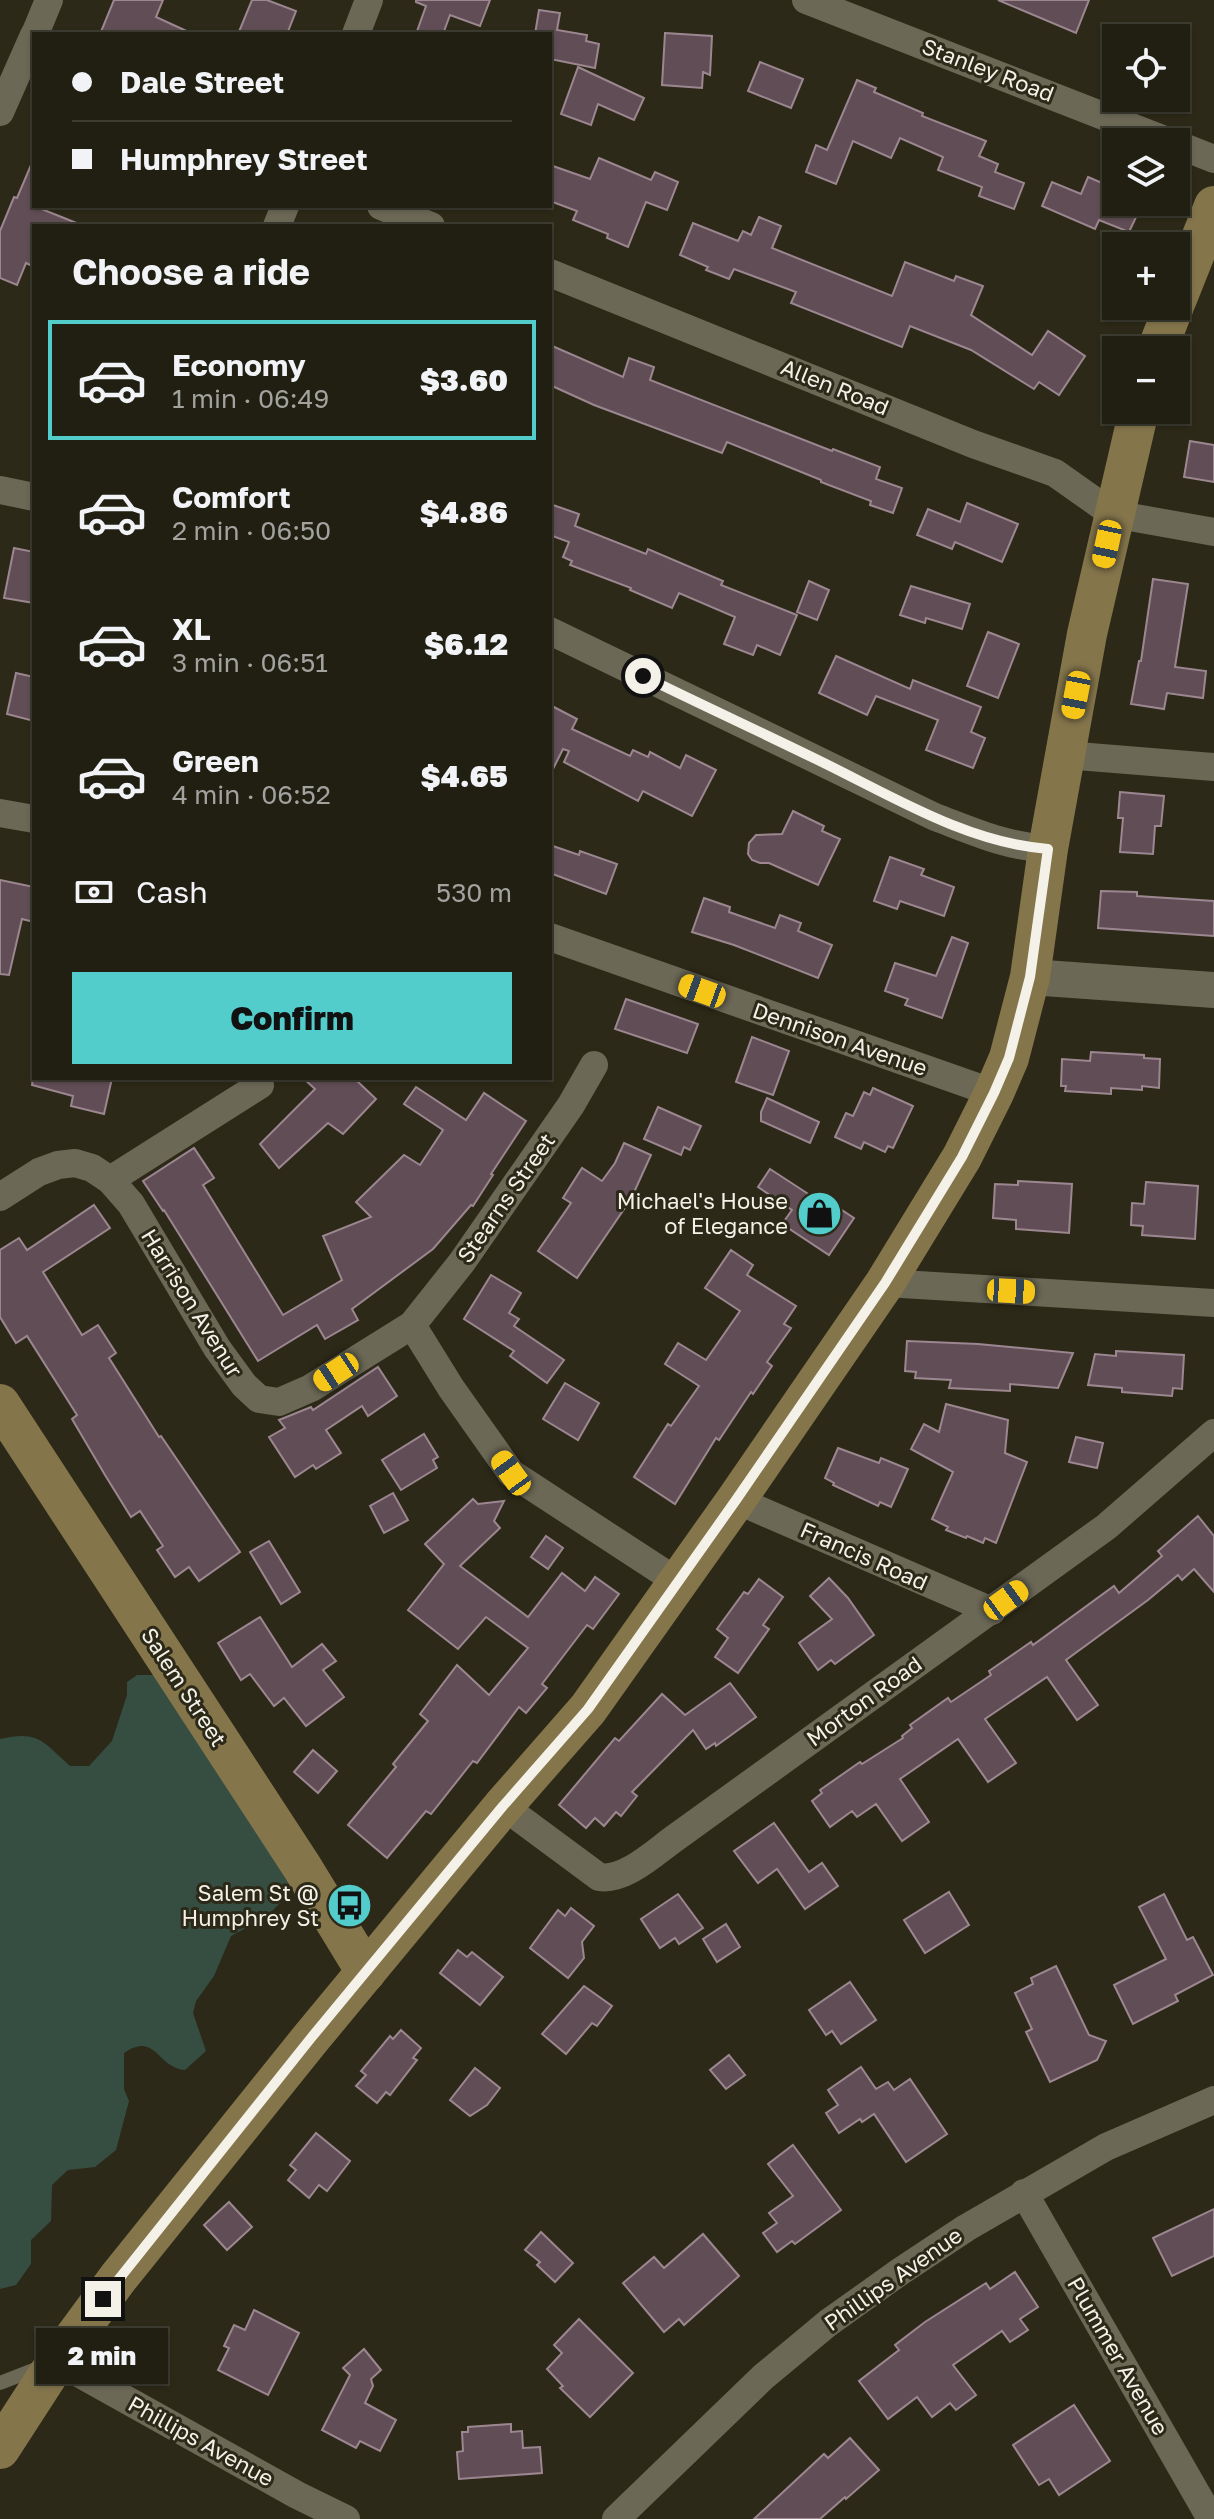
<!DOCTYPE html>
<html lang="en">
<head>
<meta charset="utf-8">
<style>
	body { margin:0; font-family:"Golos Text",sans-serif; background:#2d2c20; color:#f1f3f6; height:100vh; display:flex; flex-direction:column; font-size:30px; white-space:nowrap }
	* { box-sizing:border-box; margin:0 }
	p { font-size:26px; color:#a2a29f }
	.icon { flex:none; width:44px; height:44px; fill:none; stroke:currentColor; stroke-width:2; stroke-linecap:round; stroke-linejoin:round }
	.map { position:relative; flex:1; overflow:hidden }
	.details { position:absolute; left:32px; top:224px; width:520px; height:856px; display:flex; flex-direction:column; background:#211f12; border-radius:0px; box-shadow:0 2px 6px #0004,0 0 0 2px #3e3d32 }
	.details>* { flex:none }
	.hud { position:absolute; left:32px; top:32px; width:520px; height:176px; border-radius:0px; box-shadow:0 2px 6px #0004,0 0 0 2px #3e3d32; display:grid; align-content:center; height:176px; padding:0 40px; background:#211f12 }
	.tools { position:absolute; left:1102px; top:24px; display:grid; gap:16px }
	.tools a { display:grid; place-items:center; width:88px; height:88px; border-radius:0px; background:#211f12; box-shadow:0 2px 6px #0004,0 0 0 2px #3e3d32; font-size:40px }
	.end { position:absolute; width:36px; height:36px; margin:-18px; border:10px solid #f4f2e8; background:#111; box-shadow:0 0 0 4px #111 }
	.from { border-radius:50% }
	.bubble { position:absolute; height:56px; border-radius:0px; background:#211f12; box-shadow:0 2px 6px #0004,0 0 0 2px #3e3d32; font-size:26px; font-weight:800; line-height:56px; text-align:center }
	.car { position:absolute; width:24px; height:48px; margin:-24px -12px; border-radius:10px; box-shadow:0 0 6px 2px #0007; background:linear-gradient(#f5c518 24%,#345 0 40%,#f5c518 0 76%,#345 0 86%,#f5c518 0) }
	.hud b { display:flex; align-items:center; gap:28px; height:76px; font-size:30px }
	.hud b+b { border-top:2px solid #3e3d32 }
	.hud i { width:20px; height:20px; background:#f1f3f6 }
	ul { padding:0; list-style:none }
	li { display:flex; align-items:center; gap:24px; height:120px; margin:0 16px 12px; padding:0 24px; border:4px solid transparent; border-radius:0px }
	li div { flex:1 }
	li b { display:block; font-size:30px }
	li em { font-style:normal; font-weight:800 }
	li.active { border-color:#53cdcb }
	li>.icon { width:72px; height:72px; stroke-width:1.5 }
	h2 { padding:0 40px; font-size:36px; line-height:96px }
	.pay { display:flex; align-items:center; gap:20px; height:88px; padding:0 40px; font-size:30px }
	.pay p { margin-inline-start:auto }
	.primary-button { display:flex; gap:16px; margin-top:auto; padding:16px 40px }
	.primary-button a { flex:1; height:92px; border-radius:0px; background:#53cdcb; color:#111; font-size:32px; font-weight:800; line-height:92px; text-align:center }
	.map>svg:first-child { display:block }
	.green { fill:#364d42 }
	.building { fill:#614d56; stroke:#9c8790; stroke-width:2 }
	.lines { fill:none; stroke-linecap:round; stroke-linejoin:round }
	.service { stroke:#6b6856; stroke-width:14 }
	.minor { stroke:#6b6856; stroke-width:28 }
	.tertiary { stroke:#6b6856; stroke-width:36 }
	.secondary { stroke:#84754b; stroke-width:40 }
	.route { stroke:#f4f2e8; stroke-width:10 }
	.labels { text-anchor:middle; stroke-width:6; stroke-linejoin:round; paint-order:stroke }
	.street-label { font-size:22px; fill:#f4f2e8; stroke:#2c2918 }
	.poi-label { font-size:22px; fill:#f4f2e8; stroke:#2c2918; text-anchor:end }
</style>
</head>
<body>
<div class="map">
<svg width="1214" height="2519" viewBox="0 0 1214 2519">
	<rect width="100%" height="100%" fill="#2c2918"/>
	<path class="green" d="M137,1675H157L164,1679L290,1885L280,1903L265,1918L231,1936L214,1976L196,2001L193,2013L206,2051L185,2070C156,2067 156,2031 124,2053V2089L129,2101L116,2150L95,2167L68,2170L52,2185L51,2221L31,2240V2264L16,2285L0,2289V1739C39,1730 43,1742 70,1766H89L112,1741L127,1695V1682Z"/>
	<g class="building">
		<path d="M114,0H163L156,17L193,34H100Z"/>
		<path d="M252,0H267L296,11L287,34H238Z"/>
		<path d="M416,0H490L480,26L450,15L443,34H416L426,6L416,2Z"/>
		<path d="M998,0H1089L1076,33Z"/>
		<path d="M539,10L560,13L557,30L587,35L586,41L599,44L595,68L550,59V34H535Z"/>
		<path d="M665,33L712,36L710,75L703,72L702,88L662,85Z"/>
		<path d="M760,62L803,79L791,108L748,91Z"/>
		<path d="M578,67L644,98L634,120L598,104L591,125L561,114Z"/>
		<path d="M857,80L876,88L874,92L923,113L922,116L986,141L979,156L998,164L995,172L1024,183L1014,209L979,196L982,187L938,170L943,157L900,138L891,158L853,141L836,184L806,172L816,145L827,150Z"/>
		<path d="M34,158V206L84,226H34V267L26,263L17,285L0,278V231L14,197L17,198Z"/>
		<path d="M599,158L651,180L655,172L678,182L667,210L646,202L628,247L607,238L608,234L573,220L577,211L550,201V165L590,179Z"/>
		<path d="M1088,177L1116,189V202H1127L1125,207L1138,213L1129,232L1099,220L1095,229L1042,206L1052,182L1081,194Z"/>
		<path d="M759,217L781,226L772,248L892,296L905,262L954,281L956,276L983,286L971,315L1032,355L1048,331L1085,356L1059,395L1039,382L1034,389L971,350L910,326L902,347L791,303L796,292L734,269L729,279L706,270L708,267L680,255L693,223L738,241L743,231L751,235Z"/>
		<path d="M550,345L623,377L629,358L654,367L650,380L832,451L833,449L880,467L876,479L902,488L893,513L870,505L871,501L821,482V480L727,442L722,453L594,405L550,385Z"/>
		<path d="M1190,441L1214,445V482L1184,477Z"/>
		<path d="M967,503L1018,524L1002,562L955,542L952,549L917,535L928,509L960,522Z"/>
		<path d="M550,504L579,514L575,526L646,554L648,549L723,581L721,585L797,615L780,655L757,645L753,655L724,644L735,617L679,593L672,608L630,590L631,588L570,565L572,561L563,557L569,542L550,535Z"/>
		<path d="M14,548L34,552V603L4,598Z"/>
		<path d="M1153,579L1188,584L1175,667L1206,671L1203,698L1167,693L1164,709L1131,704L1139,661H1141Z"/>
		<path d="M809,581L829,590L817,620L797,612Z"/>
		<path d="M911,586L970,604L962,629L926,618L925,623L900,615Z"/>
		<path d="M988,632L1019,644L998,698L967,686Z"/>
		<path d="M836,656L910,689L913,680L981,707L971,732L985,738L973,768L926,750L938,720L876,696L867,715L819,693Z"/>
		<path d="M16,673L34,677V721L7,714Z"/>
		<path d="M550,705L577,719L572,729L630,756L633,750L648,757L650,752L680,768L686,755L716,770L692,816L643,791L638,801L564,762L569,751L563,749L550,775Z"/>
		<path d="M1120,792L1164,796L1161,826H1155L1153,854L1120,852L1123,818H1118Z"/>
		<path d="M793,811L824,826L822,831L840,839L818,885L769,863H760L752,860L748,854L749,843L756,835L782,834Z"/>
		<path d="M550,845L579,855L580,851L617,864L606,894L550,873Z"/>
		<path d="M890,857L924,869L921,875L954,887L944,916L900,901L897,909L874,901Z"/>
		<path d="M0,880L34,887V922L22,919L9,975L0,974Z"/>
		<path d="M1101,891L1137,892V896L1214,901V936L1098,928Z"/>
		<path d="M704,898L730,907L729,912L775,928L780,915L801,923L798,931L832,945L818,978L734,945L692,932Z"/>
		<path d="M952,937L968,943L942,1018L905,1005L908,999L885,991L895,963L936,976Z"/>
		<path d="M626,999L698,1024L687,1053L615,1029Z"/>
		<path d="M752,1037L789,1051L773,1095L736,1082Z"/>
		<path d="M1091,1052L1144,1055V1058L1160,1059L1159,1088L1142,1086V1090L1111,1088V1094L1065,1091L1066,1086H1061L1062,1059L1090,1061Z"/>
		<path d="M33,1078H112L104,1114L71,1106L73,1096L32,1085Z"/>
		<path d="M303,1078H354L376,1099L343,1134L328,1123L279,1168L260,1144L315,1089Z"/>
		<path d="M416,1087L466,1120L484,1093L526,1121L491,1174L493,1175L473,1206L471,1205L433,1249L352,1309L358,1320L325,1339L317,1325L258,1361L164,1210L163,1211L143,1181L194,1148L214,1178L203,1185L283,1315L342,1280L323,1236L371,1217L356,1202L404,1155L420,1165L443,1130L404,1104Z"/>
		<path d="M873,1088L913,1106L893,1148L888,1146L885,1152L864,1142L861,1149L835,1137L846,1113L853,1116L864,1092L870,1095Z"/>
		<path d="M767,1098L819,1122L810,1143L761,1121V1112Z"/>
		<path d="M658,1107L701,1126L690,1150L684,1147L681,1155L644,1139Z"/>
		<path d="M624,1143L651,1155L631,1199L577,1278L538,1251L571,1203L563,1198L582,1168L602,1181L615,1163Z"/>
		<path d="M770,1169L816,1199L819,1195L854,1218L829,1255L782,1224L792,1210L758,1187Z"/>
		<path d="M1018,1181L1072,1184L1069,1233L1016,1229V1220L993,1218L995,1184L1018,1185Z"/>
		<path d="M1146,1182L1198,1186L1195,1239L1142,1235L1143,1226L1131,1225L1132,1203L1144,1204Z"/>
		<path d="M94,1205L110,1228L43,1272L82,1335L98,1325L116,1353L109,1358L159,1437L161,1436L240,1552L199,1581L189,1567L175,1577L157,1550L163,1546L140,1511L131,1517L105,1475L72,1419L77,1415L27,1336L16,1343L0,1317V1250L19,1238L27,1250Z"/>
		<path d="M731,1250L753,1265L747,1275L796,1306L784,1324L791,1328L767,1362L772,1366L753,1394L751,1392L719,1440L716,1438L675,1504L634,1477L668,1424L671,1426L699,1386L665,1364L678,1343L706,1360L740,1311L705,1288Z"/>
		<path d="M491,1275L521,1293L509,1313L519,1319L514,1326L564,1360L547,1383L510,1356L514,1351L464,1319Z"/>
		<path d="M907,1341L978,1344L1073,1353L1058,1388L1010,1384V1391L949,1388L951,1380L915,1378L916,1372L905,1371Z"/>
		<path d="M1116,1351L1184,1355L1182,1389L1173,1388L1172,1396L1122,1392V1388L1088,1385L1095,1354L1116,1356Z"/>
		<path d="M378,1367L397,1396L368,1416L362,1406L326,1430L341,1453L316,1469L313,1465L295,1477L269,1437L285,1428L279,1420L311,1407L313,1410Z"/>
		<path d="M565,1383L599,1403L578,1440L543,1419Z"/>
		<path d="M946,1404L1008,1420L1005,1453L1027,1462L996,1543L985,1538L983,1543L967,1536L966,1538L946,1530L948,1527L932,1519L953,1472L911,1449L924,1424L939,1432Z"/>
		<path d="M424,1434L438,1457L433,1460L437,1468L401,1490L382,1460Z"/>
		<path d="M1076,1437L1103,1443L1097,1468L1069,1462Z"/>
		<path d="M838,1448L879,1463L881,1458L908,1469L891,1507L880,1502L878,1506L833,1485L834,1483L825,1478Z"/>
		<path d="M393,1493L408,1520L384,1533L370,1506Z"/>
		<path d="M473,1499L478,1504L504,1501L494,1521L500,1528L460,1566L528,1617L562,1573L585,1591L595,1577L619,1594L593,1629L587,1625L542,1684L547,1688L526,1713L519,1707L477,1763L473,1761L431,1814L426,1811L387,1858L348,1825L396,1767L393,1764L428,1721L420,1714L457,1665L489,1695L528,1648L486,1617L458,1649L408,1610L444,1564L425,1544Z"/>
		<path d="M1198,1516L1214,1536V1592L1194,1569L1182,1580L1178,1575L1148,1600L1066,1660L1098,1705L1077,1720L1047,1677L985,1719L1016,1763L988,1782L958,1739L900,1779L929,1822L902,1841L876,1804L857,1817L852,1811L830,1827L812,1801L822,1793L820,1790L860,1762L862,1764L903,1738L902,1736L912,1728L910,1725L948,1698L951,1702L991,1675L989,1671L1031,1642L1033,1645L1114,1586L1119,1593L1162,1556L1158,1551Z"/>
		<path d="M546,1536L563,1548L548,1569L531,1557Z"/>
		<path d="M269,1541L300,1592L281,1604L250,1552Z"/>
		<path d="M829,1578L848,1598L874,1635L835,1664L831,1660L818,1670L799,1643L832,1619L810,1596Z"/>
		<path d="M759,1579L783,1597L763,1625L769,1629L738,1673L715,1657L728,1638L717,1629L744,1592L748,1594Z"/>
		<path d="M260,1617L292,1667L322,1644L336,1661L323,1670L344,1697L306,1726L284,1698L274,1706L250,1674L241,1680L218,1643Z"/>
		<path d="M730,1683L756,1717L716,1746L715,1743L706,1749L693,1730L632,1792L637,1796L621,1816L616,1812L604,1826L595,1818L586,1828L559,1805L615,1738L619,1741L662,1694L685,1715Z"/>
		<path d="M313,1750L337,1771L318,1793L294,1772Z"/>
		<path d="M774,1823L809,1872L822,1863L838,1886L805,1909L777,1869L758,1883L734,1851Z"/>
		<path d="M949,1892L969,1925L925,1953L904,1920Z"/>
		<path d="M678,1894L703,1928L679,1944L675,1938L660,1948L641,1919Z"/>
		<path d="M1164,1894L1187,1940L1193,1937L1213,1975L1175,1995L1178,2001L1133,2024L1114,1985L1166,1959L1139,1907Z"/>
		<path d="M571,1908L594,1926L582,1942L584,1958L568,1978L530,1948L558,1910L565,1916Z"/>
		<path d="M726,1924L740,1947L717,1962L703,1939Z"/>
		<path d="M458,1950L467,1957L472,1952L503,1977L480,2005L440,1973Z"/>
		<path d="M1056,1966L1089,2035L1106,2041L1097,2060L1050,2082L1026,2032L1032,2029L1015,1993L1033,1984L1031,1978Z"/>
		<path d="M850,1982L876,2020L841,2044L832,2031L826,2035L809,2010Z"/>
		<path d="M584,1986L612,2006L597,2026L592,2023L566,2054L542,2034Z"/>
		<path d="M401,2030L421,2048L413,2058L417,2060L390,2095L386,2092L377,2103L356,2086L366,2075L361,2071L390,2036L393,2039Z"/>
		<path d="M729,2055L745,2075L726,2089L710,2070Z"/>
		<path d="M861,2067L876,2089L888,2082L894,2090L910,2079L947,2134L906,2162L874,2114L862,2122L860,2119L839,2133L826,2113L838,2105L828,2090Z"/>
		<path d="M475,2068L500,2088L487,2105L470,2116L450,2100Z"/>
		<path d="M316,2133L350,2161L327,2191L319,2185L309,2198L288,2180L296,2170L290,2165Z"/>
		<path d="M793,2145L841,2210L795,2244L792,2241L777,2252L763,2233L777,2223L769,2213L793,2196L768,2164Z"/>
		<path d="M229,2202L252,2227L227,2250L204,2225Z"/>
		<path d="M1214,2209V2256L1172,2276L1153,2238Z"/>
		<path d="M541,2232L573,2263L555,2282L537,2265L540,2262L525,2250Z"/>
		<path d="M703,2234L739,2276L684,2325L679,2319L664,2332L623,2283L654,2257L664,2268Z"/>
		<path d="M1015,2272L1038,2307L1020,2319L1028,2330L1010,2342L1002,2331L953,2365L976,2395L956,2410L950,2403L932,2417L917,2397L888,2419L859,2381L899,2350L895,2345L925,2322L986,2283L990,2289Z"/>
		<path d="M254,2310L299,2333L268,2395L218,2370L229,2348L224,2346L234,2325L245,2330Z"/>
		<path d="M579,2319L633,2373L590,2417L560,2388L563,2386L547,2369L562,2353L554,2345Z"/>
		<path d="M364,2349L381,2370L371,2379L373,2386L365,2403L396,2420L380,2451L360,2441L356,2448L322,2430L350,2375L343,2368Z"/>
		<path d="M1074,2405L1110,2461L1059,2495L1049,2479L1039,2485L1013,2445Z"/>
		<path d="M511,2424V2432L522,2431L523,2448L540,2447L542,2473L459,2479L457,2452L463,2451L462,2432H468V2427Z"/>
		<path d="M850,2438L879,2470L846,2499L845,2497L820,2519H754L824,2454L828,2458Z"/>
	</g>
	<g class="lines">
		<path class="service" d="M0,2383L41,2367"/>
		<g class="minor">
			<path d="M806,0L1170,142"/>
			<path d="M35,34L49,0"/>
			<path d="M356,34L369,0"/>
			<path d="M0,112L34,35"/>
			<path d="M1176,144L1214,159"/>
			<path d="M381,206L431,226"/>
			<path d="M277,226L285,206"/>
			<path d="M550,273L973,444L1055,473L1113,514L1214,532"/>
			<path d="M0,490L34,497"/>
			<path d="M550,631L935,817C975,832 1005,846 1048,849"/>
			<path d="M1065,755L1214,767"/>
			<path d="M0,813L34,819"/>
			<path d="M550,937L994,1093"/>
			<path d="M110,1180L260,1085"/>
			<path d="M0,1197L39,1172L58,1165L75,1163L92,1168L110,1180L131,1204L217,1348L244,1385L259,1399L279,1402L311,1388L412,1325L462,1262L571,1105L594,1065"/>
			<path d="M885,1283L1214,1303"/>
			<path d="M412,1325L451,1388L511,1473L678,1582"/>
			<path d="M736,1500L992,1611"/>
			<path d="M503,1806L599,1877C625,1881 654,1853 675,1838L1106,1527L1214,1433"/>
			<path d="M1024,2193L1211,2519"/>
			<path d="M57,2361L297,2495L346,2519"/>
			<path d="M616,2519L763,2377L828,2323L901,2271L966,2228L1106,2147L1214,2100"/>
		</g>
		<path class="tertiary" d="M1030,977L1214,990"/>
		<g class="secondary">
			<path d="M1176,301L1214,206"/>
			<path d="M1157,350L1174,306"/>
			<path d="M0,1404L302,1867L366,1972"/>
			<path d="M0,2449L57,2361L118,2278L311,2038L503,1806L588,1709L736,1500L885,1283L962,1157L994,1093L1009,1058L1030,977L1048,849L1087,634L1139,410"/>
		</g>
	</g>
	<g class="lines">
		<path class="route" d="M103,2299L311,2038L503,1806L588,1709L736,1500L885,1283L962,1157L994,1093L1009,1058L1030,977L1048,849C969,843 895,798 826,764C765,734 704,706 643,676"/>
	</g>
	<defs>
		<symbol id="shop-disc" viewBox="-11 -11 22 22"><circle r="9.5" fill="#53cdcb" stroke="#2c2918"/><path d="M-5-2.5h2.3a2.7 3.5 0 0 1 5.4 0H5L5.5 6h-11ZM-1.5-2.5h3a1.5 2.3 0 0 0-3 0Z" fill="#111"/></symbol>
		<symbol id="bus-disc" viewBox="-11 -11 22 22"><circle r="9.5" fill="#53cdcb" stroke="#2c2918"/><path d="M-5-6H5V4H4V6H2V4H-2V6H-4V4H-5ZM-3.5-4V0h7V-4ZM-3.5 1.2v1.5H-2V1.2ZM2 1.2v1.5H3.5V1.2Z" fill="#111"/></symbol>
	</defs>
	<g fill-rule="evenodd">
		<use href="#shop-disc" x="794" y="1188" width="51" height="51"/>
		<use href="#bus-disc" x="324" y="1880" width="51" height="51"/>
	</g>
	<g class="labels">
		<g class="street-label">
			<text transform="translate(988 70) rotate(21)" y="8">Stanley Road</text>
			<text transform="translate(835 387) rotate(22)" y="8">Allen Road</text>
			<text transform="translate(840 1039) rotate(19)" y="8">Dennison Avenue</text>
			<text transform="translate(506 1198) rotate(-55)" y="8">Stearns Street</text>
			<text transform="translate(192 1303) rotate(58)" y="8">Harrison Avenur</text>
			<text transform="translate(864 1556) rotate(24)" y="8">Francis Road</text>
			<text transform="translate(184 1687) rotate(57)" y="8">Salem Street</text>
			<text transform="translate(864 1701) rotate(-36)" y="8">Morton Road</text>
			<text transform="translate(893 2279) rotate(-35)" y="8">Phillips Avenue</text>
			<text transform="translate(1118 2356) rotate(60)" y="8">Plummer Avenue</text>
			<text transform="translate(201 2441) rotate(29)" y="8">Phillips Avenue</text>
		</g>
		<g class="poi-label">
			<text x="788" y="1209">Michael's House<tspan x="788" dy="25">of Elegance</tspan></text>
			<text x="319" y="1901">Salem St @<tspan x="319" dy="25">Humphrey St</tspan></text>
		</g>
	</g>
</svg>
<div class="tools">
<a><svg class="icon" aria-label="locate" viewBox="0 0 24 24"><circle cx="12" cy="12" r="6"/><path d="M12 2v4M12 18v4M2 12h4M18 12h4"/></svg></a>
<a><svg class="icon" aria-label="layers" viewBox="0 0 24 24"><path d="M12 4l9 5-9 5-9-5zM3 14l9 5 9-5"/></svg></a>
<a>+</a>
<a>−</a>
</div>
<i class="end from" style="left:643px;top:676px"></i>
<i class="end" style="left:103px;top:2299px"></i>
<div class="bubble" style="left:36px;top:2328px;width:132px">2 min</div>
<i class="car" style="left:1107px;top:544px;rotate:192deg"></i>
<i class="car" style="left:1076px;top:695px;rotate:191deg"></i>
<i class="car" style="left:702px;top:991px;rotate:290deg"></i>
<i class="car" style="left:1011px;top:1291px;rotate:93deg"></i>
<i class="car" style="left:336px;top:1372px;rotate:237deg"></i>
<i class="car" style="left:511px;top:1473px;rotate:324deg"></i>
<i class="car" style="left:1006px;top:1600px;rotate:54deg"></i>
<div class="hud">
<b><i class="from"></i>Dale Street</b>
<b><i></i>Humphrey Street</b>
</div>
<section class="details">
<h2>Choose a ride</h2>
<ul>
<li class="active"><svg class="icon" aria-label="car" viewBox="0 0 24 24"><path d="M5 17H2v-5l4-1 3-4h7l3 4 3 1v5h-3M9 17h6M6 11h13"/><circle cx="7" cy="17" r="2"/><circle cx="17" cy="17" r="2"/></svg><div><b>Economy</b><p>1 min · 06:49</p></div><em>$3.60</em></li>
<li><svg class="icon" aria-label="car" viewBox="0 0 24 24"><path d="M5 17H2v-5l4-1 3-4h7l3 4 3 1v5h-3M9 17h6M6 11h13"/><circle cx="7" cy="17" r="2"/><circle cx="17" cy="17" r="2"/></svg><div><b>Comfort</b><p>2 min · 06:50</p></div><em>$4.86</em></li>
<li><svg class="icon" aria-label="car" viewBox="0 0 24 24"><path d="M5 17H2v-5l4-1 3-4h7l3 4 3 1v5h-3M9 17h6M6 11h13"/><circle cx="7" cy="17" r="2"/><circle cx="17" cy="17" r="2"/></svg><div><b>XL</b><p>3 min · 06:51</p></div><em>$6.12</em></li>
<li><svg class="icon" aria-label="car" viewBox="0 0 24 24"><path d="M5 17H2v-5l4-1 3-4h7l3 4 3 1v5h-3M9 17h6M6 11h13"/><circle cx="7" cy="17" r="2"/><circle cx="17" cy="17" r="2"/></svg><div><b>Green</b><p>4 min · 06:52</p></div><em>$4.65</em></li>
</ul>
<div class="pay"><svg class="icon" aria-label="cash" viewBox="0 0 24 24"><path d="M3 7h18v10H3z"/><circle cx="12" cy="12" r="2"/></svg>Cash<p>530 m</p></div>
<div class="primary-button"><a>Confirm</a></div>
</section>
</div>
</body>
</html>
